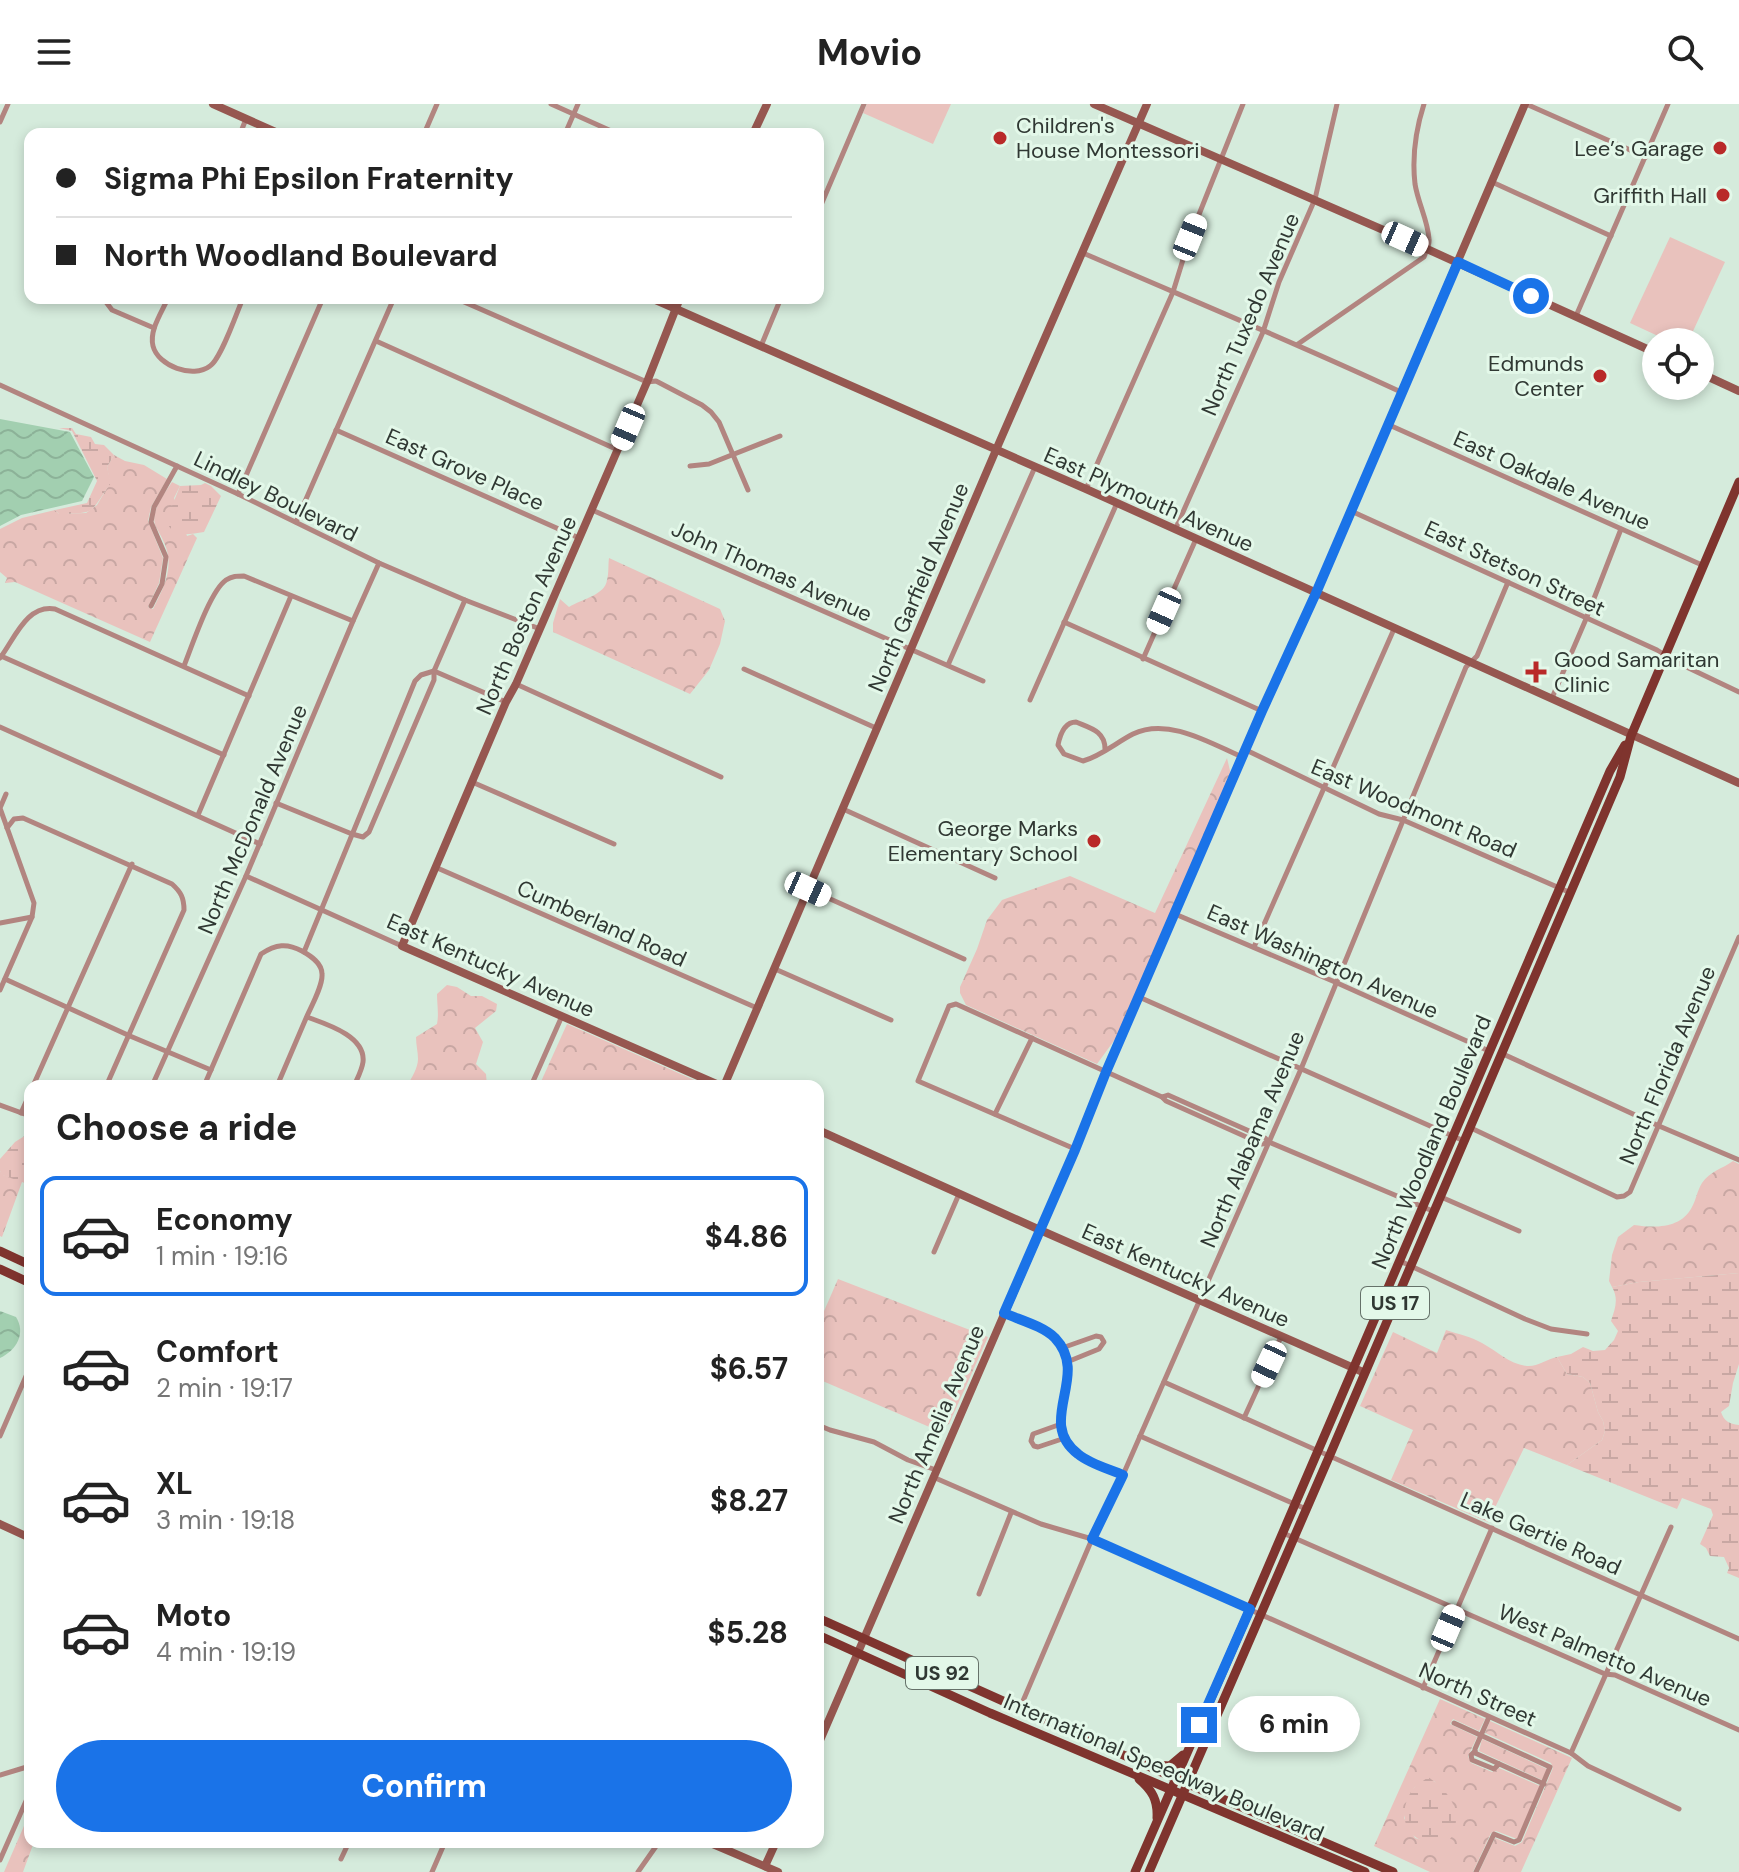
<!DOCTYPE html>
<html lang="en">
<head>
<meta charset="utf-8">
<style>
	body { margin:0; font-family:"DM Sans",sans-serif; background:#f2f2f2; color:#222; height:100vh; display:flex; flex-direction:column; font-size:30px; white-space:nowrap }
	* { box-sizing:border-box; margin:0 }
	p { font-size:26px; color:#767676 }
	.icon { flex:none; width:44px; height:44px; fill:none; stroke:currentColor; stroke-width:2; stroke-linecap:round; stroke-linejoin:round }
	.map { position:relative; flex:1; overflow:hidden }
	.sheet { position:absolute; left:24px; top:976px; width:800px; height:768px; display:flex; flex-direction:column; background:#fff; border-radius:16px; box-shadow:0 4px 12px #0003 }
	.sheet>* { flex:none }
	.top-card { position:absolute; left:24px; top:24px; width:800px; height:176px; border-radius:16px; box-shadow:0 4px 12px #0003; display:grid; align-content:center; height:176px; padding:0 32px; background:#fff }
	.buttons { position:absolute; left:1642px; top:224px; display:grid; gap:16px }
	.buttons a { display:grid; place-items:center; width:72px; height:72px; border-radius:50%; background:#fff; box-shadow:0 4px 12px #0003; font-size:40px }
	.end { position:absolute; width:36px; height:36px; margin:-18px; border:10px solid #1a73e8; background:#fff; box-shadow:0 0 0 4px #fff }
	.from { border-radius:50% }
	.bubble { position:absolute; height:56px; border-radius:28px; background:#fff; box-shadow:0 4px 12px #0003; font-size:26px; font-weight:700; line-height:56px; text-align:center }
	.car { position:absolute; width:24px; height:48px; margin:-24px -12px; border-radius:10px; box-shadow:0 0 6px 2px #0007; background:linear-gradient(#fff 24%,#345 0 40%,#fff 0 76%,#345 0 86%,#fff 0) }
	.top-card b { display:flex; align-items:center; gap:28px; height:76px; font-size:30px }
	.top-card b+b { border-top:2px solid #e0e0e0 }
	.top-card i { width:20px; height:20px; background:#222 }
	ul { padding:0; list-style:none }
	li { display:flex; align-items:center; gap:24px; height:120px; margin:0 16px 12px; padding:0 16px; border:4px solid transparent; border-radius:16px }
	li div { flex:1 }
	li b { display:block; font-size:30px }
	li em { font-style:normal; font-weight:700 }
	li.selected { border-color:#1a73e8 }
	li>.icon { width:72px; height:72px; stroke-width:1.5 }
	h2 { padding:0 32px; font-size:36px; line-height:96px }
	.button { display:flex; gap:16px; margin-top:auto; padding:16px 32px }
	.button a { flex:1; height:92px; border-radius:48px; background:#1a73e8; color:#fff; font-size:32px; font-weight:700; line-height:92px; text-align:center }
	header { display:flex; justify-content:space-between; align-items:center; height:104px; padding:0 32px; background:#fff; font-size:36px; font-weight:700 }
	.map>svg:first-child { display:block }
	.forest { fill:url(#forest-crowns); fill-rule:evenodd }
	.wetland { fill:url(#wetland-marsh) }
	.green { fill:#e9c2bd }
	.water { fill:url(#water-waves) }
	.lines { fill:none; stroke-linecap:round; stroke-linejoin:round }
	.street { stroke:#b28580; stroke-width:5 }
	.secondary { stroke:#965750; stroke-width:8 }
	.primary { stroke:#7f342e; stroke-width:9 }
	.route { stroke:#1a73e8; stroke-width:10 }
	.poi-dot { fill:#b92a29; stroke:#e3f8e9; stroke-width:3 }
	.labels { text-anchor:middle; stroke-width:6; stroke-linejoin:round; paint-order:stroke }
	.shield { fill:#e3f8e9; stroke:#66726a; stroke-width:2 }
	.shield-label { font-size:20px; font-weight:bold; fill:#303833 }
	.poi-label { font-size:22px; fill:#303833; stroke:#e3f8e9; text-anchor:end }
	.street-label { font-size:22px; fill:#303833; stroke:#e3f8e9 }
</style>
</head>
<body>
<header><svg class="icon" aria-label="menu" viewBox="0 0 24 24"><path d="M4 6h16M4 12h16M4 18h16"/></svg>Movio<svg class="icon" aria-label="search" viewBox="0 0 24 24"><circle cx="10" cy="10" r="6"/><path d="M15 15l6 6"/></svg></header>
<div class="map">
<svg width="1739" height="1768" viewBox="0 0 1739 1768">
	<defs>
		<pattern id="forest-crowns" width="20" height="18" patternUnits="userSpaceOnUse" patternTransform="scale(2)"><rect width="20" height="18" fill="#e9c2bd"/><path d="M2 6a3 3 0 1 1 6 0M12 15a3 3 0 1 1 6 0" fill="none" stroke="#c8a7a3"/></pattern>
		<pattern id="wetland-marsh" width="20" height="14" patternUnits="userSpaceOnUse" patternTransform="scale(2)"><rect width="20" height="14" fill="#e9c2bd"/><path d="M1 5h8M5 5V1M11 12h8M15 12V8" fill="none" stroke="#c8a7a3"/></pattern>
		<pattern id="water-waves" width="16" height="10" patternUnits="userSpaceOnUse" patternTransform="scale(2)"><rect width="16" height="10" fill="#a2cfb0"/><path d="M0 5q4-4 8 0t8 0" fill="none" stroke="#8cb298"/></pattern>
	</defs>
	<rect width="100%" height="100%" fill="#d5ebdc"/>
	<g class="forest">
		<path d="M114,351L125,357L144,361L167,375L151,403L148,417L163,454L159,479L148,503L153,505C161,489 171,471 168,452C167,442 161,432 156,423C149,409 164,390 172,378L180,382L174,394L187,432L193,430L197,434L150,538L15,478L5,479L7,474L0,468V425L22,414L55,406L59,410L86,409L97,401L110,379L107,363Z"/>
		<path d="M609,454L720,505L725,517L720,540L709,566L690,590L553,528V519L560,495L569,503C582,495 605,491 607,476C609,469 608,461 609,454Z"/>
		<path d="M1227,654L1231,671L1121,927L1097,960L966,901L960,889V883L977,845L987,816L1002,796L1070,772L1155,809Z"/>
		<path d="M447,881L457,883L471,892H482L497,900L496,907L475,924L483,938L476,960L486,970L487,982H407C411,975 418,964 418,955C418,948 416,941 416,933L437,920C439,910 437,900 437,890Z"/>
		<path d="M567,920L708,982H539Z"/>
		<path d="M1733,1057L1739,1060V1169L1639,1178L1612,1183L1609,1177L1612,1151L1618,1133L1634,1121C1654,1124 1681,1125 1692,1103C1696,1096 1697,1087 1702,1079C1710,1067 1722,1065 1733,1057Z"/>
		<path d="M0,1067L3,1071L22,1077L30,1072V1081L22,1078L2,1133L0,1132Z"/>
		<path d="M838,1175L988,1233L949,1320L934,1325L818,1275V1221Z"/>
		<path d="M1446,1226C1458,1230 1472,1233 1482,1239C1497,1247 1509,1260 1527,1262C1537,1263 1547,1255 1557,1253L1567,1270L1583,1273L1590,1279L1598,1308L1603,1317L1605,1327L1602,1336L1567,1361L1524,1344L1488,1418L1391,1376L1413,1326L1360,1302L1393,1228L1437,1249Z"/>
		<path d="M1440,1595L1485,1615L1479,1627L1453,1615L1450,1620L1477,1633L1468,1652L1471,1659L1492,1668L1499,1664L1540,1682L1517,1735L1496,1727L1491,1729L1473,1768H1430L1374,1742ZM1424,1677H1434L1454,1703L1428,1738L1415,1734L1404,1714L1414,1684Z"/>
		<path d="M1490,1617L1572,1654L1521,1768H1479L1495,1734L1515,1742L1522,1738L1553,1664L1551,1659L1485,1629Z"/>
		<path d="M1482,1635L1547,1665L1542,1676L1479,1647Z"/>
		<path d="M30,1708V1738H34L23,1768H4Z"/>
	</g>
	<g class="wetland">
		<path d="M59,324H72L76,330L91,333L95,340L104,341L114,351L107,363L111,379C105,386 96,404 89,407C82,410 74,409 67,410L66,413L59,410L55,406L87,399L97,377L72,327Z"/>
		<path d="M205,379L211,382L221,392L204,428C185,431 170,435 164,410L168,404L172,402L180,382L201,381Z"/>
		<path d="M26,1031L30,1032V1072L22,1078L2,1071L0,1067V1055L15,1038Z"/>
		<path d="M1739,1169V1260L1733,1279L1729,1302L1721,1308C1724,1317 1729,1320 1739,1321V1474L1727,1469L1729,1464L1724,1453L1710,1452L1706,1444L1700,1440L1713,1411L1711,1405L1682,1394L1677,1405L1567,1361L1602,1336L1605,1327L1603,1317L1598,1308L1590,1279L1583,1273L1567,1270L1557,1253L1571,1250L1583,1243L1593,1247L1605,1246L1614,1236L1618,1227L1611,1217C1615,1205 1619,1195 1612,1183L1639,1178Z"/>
		<path d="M1428,1673C1457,1692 1466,1718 1443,1745C1434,1741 1421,1738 1414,1732C1400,1721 1403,1698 1413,1685C1417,1680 1424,1677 1428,1673Z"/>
	</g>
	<g class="green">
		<path d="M867,0H951L933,40L863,9Z"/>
		<path d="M1670,133L1725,158L1688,238H1671L1630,219Z"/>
	</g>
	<g class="water">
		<path d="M0,315L70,328L94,373L82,397L21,411L0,422Z"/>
		<path d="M0,1207L16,1213C26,1229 17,1246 0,1254Z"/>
	</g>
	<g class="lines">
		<g class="street">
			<path d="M551,0L618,30"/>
			<path d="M1526,0L1646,53"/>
			<path d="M0,18L8,0"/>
			<path d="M240,30L246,15"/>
			<path d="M424,30L437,0"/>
			<path d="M565,30L578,0"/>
			<path d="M1492,78L1611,132"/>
			<path d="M818,108L864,0"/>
			<path d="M1083,149C1189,195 1296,239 1401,288"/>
			<path d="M103,194L112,206L154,224"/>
			<path d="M168,194C162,208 149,226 153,242C158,262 193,275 210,262C221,255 237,208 243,194"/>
			<path d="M455,194L647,278L656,277L702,301L711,308L719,318L748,386"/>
			<path d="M1576,212L1668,0"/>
			<path d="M376,237L618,346"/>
			<path d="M1298,240L1424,153C1426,147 1430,141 1429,135C1428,117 1418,99 1415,80C1412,54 1416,25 1424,0"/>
			<path d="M761,242L781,194"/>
			<path d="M0,281L238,390L379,459L465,496L540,525"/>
			<path d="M1387,320L1702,461"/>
			<path d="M336,326L579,434"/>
			<path d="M690,362L709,360L780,332"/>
			<path d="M1086,385L1173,188L1190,133L1243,0"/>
			<path d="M238,390L323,194"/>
			<path d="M592,406L983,577"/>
			<path d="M1351,407L1657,546L1676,558L1739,588"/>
			<path d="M296,418L394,194"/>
			<path d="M1175,426L1263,228L1279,178L1315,95L1337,0"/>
			<path d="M151,502L162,480L166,453L151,418L154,403L177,362"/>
			<path d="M1064,518L1262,607"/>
			<path d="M1,552L224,651"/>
			<path d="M0,554C15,534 27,500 55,505L249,592"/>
			<path d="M1143,555L1196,435"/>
			<path d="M948,561L1035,363"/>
			<path d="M184,562C192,542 210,487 226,476C232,472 237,472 244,472L353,517"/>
			<path d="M744,565L876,624"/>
			<path d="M434,567L506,598"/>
			<path d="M516,580L721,673"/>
			<path d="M1552,594L1586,515L1621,425"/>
			<path d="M1030,596L1117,399"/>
			<path d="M0,623L260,740"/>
			<path d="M1105,645C1105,627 1090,624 1076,618C1065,618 1060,631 1058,641L1064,650L1083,657C1101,652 1117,638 1133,630C1168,613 1210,639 1242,653"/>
			<path d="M1246,646L1379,710L1403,716L1571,789"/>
			<path d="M472,678L614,740"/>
			<path d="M276,699L352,730L363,733L369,728L434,576V567L465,496"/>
			<path d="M843,705L995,774"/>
			<path d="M198,711L291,492"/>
			<path d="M7,724L14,715L23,714L172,780C181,788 184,794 184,806L108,978L104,982"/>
			<path d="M435,763L757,904"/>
			<path d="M246,772L402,842"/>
			<path d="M808,785L964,855"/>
			<path d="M1175,810L1335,878L1489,947"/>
			<path d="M0,819L32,813"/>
			<path d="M1254,843L1394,525"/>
			<path d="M304,848L415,577L421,571L434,567"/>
			<path d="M775,865L891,916"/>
			<path d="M5,875L130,932L211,966"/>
			<path d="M0,886L32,813L34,799L0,704L6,690"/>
			<path d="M1139,893L1464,1037"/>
			<path d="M307,913C326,920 366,932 363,958C362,966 357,975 354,982"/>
			<path d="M1503,950L1659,1022L1739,1056"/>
			<path d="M33,982L132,760"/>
			<path d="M152,982L246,772L353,517L379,459"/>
			<path d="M204,982L261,850C276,840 287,839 302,847C311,852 322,859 322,870C323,881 312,901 307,912C297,935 287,959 277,982"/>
			<path d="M531,982L562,912"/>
			<path d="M1162,993L1168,991L1265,1034L1269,1038L1435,1108"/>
			<path d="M0,1001L30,1012"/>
			<path d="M21,1009L30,989"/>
			<path d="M995,1010L1032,934"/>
			<path d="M1471,1024L1617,1093L1624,1092L1630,1088L1739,833"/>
			<path d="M1075,1045L918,977L949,902L956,900L1162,993L1166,997L1262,1040L1268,1039"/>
			<path d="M1441,1093L1519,1127"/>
			<path d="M934,1148L959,1090"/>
			<path d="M1400,1157L1525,1215L1551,1225L1587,1230"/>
			<path d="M1005,1210C1021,1217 1043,1223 1055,1235C1090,1272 1035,1317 1078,1350C1090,1360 1109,1365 1123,1371"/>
			<path d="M1062,1244L1096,1232L1101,1233L1104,1238L1099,1245L1067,1258"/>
			<path d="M1164,1278L1739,1535"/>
			<path d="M1244,1314L1281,1233"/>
			<path d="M1061,1320L1033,1330L1031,1337L1034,1342L1038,1343L1065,1334"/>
			<path d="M818,1321L830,1326L874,1338L908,1356L936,1366"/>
			<path d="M0,1332L30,1263"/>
			<path d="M1140,1332L1306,1405"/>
			<path d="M933,1373L1041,1420L1092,1435L1571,1649L1588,1662L1679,1705"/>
			<path d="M1283,1429L1605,1570L1615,1571L1739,1626"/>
			<path d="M979,1490L1011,1409"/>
			<path d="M1423,1584L1492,1424"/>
			<path d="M1020,1604L1092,1435L1123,1371L1301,965L1466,563L1477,552L1508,478"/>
			<path d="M1489,1613L1475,1645V1649L1544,1680"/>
			<path d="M1454,1619L1550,1663L1519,1736L1514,1738L1494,1730L1476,1768"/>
			<path d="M1475,1647L1471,1651L1472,1656L1494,1665L1499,1660"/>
			<path d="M1571,1649L1671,1423"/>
			<path d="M0,1671L30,1662"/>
			<path d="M341,1755L349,1738"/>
			<path d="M0,1756L30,1688"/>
			<path d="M432,1768L445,1738"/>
			<path d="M638,1768L659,1738"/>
		</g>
		<g class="secondary">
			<path d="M213,0L280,30"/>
			<path d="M1094,0L1427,145L1656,249"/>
			<path d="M753,30L767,0"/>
			<path d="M651,194L1086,385L1739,679"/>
			<path d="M680,194L647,278L516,580L506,598L402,842L721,982"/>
			<path d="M1700,269L1739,287"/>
			<path d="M724,982L996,346L1147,0"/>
			<path d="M818,1026L1040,1126L1365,1269"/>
			<path d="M0,1420L30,1434"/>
			<path d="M818,1641L1075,1046L1106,968L1262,607L1316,489L1525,0"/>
			<path d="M708,1738L778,1768"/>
			<path d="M765,1762L776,1738"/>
		</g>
		<g class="primary">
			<path d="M0,1147L30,1161"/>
			<path d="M0,1165L30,1179"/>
			<path d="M818,1514L1188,1680L1393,1768"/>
			<path d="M818,1531L990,1609L1365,1768"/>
			<path d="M1154,1661L1170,1662L1183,1651"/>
			<path d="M1139,1675C1152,1686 1158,1696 1157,1714"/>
			<path d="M1135,1768L1250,1505L1610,667L1625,641"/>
			<path d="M1149,1768L1329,1353L1620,673L1631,632L1739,378"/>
		</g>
	</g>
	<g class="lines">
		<path class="route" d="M1199,1621L1250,1505L1092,1435L1123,1371C1109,1365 1090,1360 1078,1350C1035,1317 1091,1272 1055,1234C1043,1222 1020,1216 1004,1209L1075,1046L1106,968L1262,607L1316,489L1458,158L1531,192"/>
	</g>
	<g class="poi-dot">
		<circle cx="1000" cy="34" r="8"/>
		<circle cx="1720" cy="44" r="8"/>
		<circle cx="1723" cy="91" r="8"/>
		<circle cx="1600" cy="272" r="8"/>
		<path d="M1532 556h8v8h8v8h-8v8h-8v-8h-8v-8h8z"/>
		<circle cx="1094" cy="737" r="8"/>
	</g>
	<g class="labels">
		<g class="shield">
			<rect x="1361" y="1183" width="68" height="32" rx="6"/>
			<rect x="906" y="1553" width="72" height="32" rx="6"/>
		</g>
		<g class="shield-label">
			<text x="1395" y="1206">US 17</text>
			<text x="942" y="1576">US 92</text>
		</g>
		<g class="poi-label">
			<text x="1016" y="29" text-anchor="start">Children's<tspan x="1016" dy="25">House Montessori</tspan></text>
			<text x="1704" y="52">Lee’s Garage</text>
			<text x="1707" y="99">Griffith Hall</text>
			<text x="1584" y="267">Edmunds<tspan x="1584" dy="25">Center</tspan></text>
			<text x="1554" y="563" text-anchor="start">Good Samaritan<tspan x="1554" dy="25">Clinic</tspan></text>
			<text x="1078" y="732">George Marks<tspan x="1078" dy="25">Elementary School</tspan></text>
		</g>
		<g class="street-label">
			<text transform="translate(1250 210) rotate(-67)" y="8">North Tuxedo Avenue</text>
			<text transform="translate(465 365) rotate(24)" y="8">East Grove Place</text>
			<text transform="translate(1552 376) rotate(24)" y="8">East Oakdale Avenue</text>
			<text transform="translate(276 392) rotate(26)" y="8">Lindley Boulevard</text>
			<text transform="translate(1149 395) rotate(24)" y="8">East Plymouth Avenue</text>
			<text transform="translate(1515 464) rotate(25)" y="8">East Stetson Street</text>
			<text transform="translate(772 467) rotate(24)" y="8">John Thomas Avenue</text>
			<text transform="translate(918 483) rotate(-67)" y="8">North Garfield Avenue</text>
			<text transform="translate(526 511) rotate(-66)" y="8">North Boston Avenue</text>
			<text transform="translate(1414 704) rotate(23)" y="8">East Woodmont Road</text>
			<text transform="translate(252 715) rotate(-67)" y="8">North McDonald Avenue</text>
			<text transform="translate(602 819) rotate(24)" y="8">Cumberland Road</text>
			<text transform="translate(1323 857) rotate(24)" y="8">East Washington Avenue</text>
			<text transform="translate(491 861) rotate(24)" y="8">East Kentucky Avenue</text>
			<text transform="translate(1667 961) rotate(-67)" y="8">North Florida Avenue</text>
			<text transform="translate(1252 1035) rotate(-67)" y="8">North Alabama Avenue</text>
			<text transform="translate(1431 1038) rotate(-67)" y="8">North Woodland Boulevard</text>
			<text transform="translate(1186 1171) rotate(24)" y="8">East Kentucky Avenue</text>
			<text transform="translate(936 1320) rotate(-67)" y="8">North Amelia Avenue</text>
			<text transform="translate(1541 1429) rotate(24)" y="8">Lake Gertie Road</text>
			<text transform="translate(1605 1551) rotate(23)" y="8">West Palmetto Avenue</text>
			<text transform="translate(1478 1590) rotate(24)" y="8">North Street</text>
			<text transform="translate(1164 1663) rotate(23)" y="8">International Speedway Boulevard</text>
		</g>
	</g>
</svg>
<div class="buttons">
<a><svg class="icon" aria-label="locate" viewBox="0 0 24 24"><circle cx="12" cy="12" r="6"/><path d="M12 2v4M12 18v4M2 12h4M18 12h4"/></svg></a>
</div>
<i class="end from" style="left:1531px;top:192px"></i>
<i class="end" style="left:1199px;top:1621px"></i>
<div class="bubble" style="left:1228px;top:1592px;width:132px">6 min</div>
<i class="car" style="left:1190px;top:133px;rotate:22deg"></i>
<i class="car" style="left:1405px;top:135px;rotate:114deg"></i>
<i class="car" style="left:628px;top:323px;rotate:203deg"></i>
<i class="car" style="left:1164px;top:507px;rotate:204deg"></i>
<i class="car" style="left:808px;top:785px;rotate:114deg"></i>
<i class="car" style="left:1269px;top:1260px;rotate:205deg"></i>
<i class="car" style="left:1448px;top:1524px;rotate:23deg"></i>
<div class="top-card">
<b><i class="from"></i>Sigma Phi Epsilon Fraternity</b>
<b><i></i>North Woodland Boulevard</b>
</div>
<section class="sheet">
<h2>Choose a ride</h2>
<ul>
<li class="selected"><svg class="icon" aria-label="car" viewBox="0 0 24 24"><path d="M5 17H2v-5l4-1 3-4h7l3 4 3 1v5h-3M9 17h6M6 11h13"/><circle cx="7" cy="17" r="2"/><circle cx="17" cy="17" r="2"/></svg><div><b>Economy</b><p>1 min · 19:16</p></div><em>$4.86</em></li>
<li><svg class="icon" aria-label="car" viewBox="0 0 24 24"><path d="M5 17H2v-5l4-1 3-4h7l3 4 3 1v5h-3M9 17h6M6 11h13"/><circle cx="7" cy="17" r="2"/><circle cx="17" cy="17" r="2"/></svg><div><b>Comfort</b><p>2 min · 19:17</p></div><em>$6.57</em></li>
<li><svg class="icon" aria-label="car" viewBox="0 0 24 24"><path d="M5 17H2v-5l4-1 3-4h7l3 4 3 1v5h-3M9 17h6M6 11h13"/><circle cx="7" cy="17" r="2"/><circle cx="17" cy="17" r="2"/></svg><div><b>XL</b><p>3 min · 19:18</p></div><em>$8.27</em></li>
<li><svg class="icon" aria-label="car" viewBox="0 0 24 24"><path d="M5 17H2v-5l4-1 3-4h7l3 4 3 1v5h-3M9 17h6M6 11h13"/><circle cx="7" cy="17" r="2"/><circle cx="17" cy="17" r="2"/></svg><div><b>Moto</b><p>4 min · 19:19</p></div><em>$5.28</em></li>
</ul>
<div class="button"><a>Confirm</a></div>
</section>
</div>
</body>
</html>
